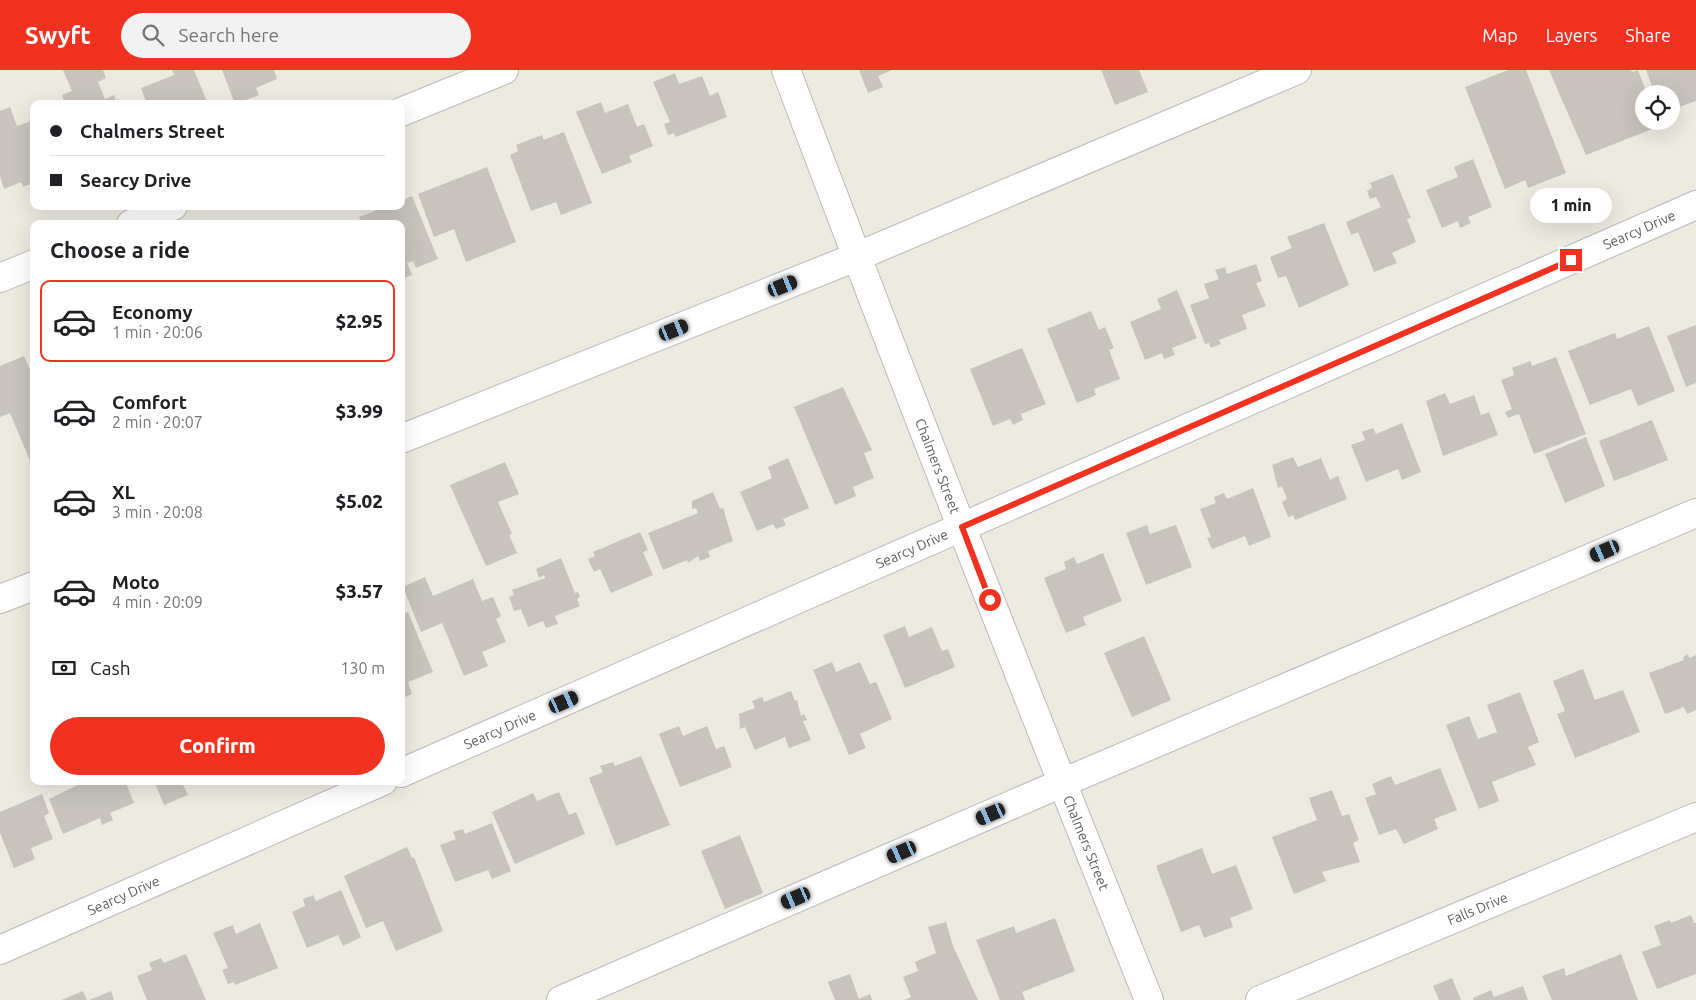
<!DOCTYPE html>
<html lang="en">
<head>
<meta charset="utf-8">
<style>
	body { margin:0; font-family:Ubuntu,sans-serif; background:#f2f2f2; color:#202124; height:100vh; display:flex; flex-direction:column; font-size:19px; white-space:nowrap }
	* { box-sizing:border-box; margin:0 }
	p { font-size:16px; color:#757577 }
	.icon { flex:none; width:28px; height:28px; fill:none; stroke:currentColor; stroke-width:2; stroke-linecap:round; stroke-linejoin:round }
	.map { position:relative; flex:1; overflow:hidden }
	.panel { position:absolute; left:30px; top:150px; width:375px; height:565px; display:flex; flex-direction:column; background:#fff; border-radius:10px; box-shadow:0 5px 20px #0002 }
	.panel>* { flex:none }
	.top-card { position:absolute; left:30px; top:30px; width:375px; height:110px; border-radius:10px; box-shadow:0 5px 20px #0002; display:grid; align-content:center; height:110px; padding:0 20px; background:#fff }
	.tools { position:absolute; left:1635px; top:15px; display:grid; gap:10px }
	.tools a { display:grid; place-items:center; width:45px; height:45px; border-radius:50%; background:#fff; box-shadow:0 5px 20px #0002; font-size:25px }
	.end { position:absolute; width:22px; height:22px; margin:-11px; border:6px solid #f23221; background:#fff; box-shadow:0 0 0 2px #fff }
	.from { border-radius:50% }
	.bubble { position:absolute; height:35px; border-radius:18px; background:#fff; box-shadow:0 5px 20px #0002; font-size:16px; font-weight:800; line-height:35px; text-align:center }
	.car { position:absolute; width:15px; height:30px; margin:-15px -8px; border-radius:6px; box-shadow:0 0 4px 1px #0007; background:linear-gradient(#222 24%,#8ab4d8 0 40%,#222 0 76%,#8ab4d8 0 86%,#222 0) }
	.top-card b { display:flex; align-items:center; gap:18px; height:48px; font-size:19px }
	.top-card b+b { border-top:1px solid #e0e0e0 }
	.top-card i { width:12px; height:12px; background:#202124 }
	ul { padding:0; list-style:none }
	li { display:flex; align-items:center; gap:15px; height:82px; margin:0 10px 8px; padding:0 10px; border:2px solid transparent; border-radius:10px }
	li div { flex:1 }
	li b { display:block; font-size:19px }
	li em { font-style:normal; font-weight:800 }
	li.active { border-color:#f23221 }
	li>.icon { width:45px; height:45px; stroke-width:1.5 }
	h2 { padding:0 20px; font-size:22px; line-height:60px }
	.pay { display:flex; align-items:center; gap:12px; height:55px; padding:0 20px; font-size:19px }
	.pay p { margin-inline-start:auto }
	.cta { display:flex; gap:10px; margin-top:auto; padding:10px 20px }
	.cta a { flex:1; height:58px; border-radius:30px; background:#f23221; color:#fff; font-size:20px; font-weight:800; line-height:58px; text-align:center }
	header { display:flex; align-items:center; gap:30px; box-sizing:border-box; height:70px; padding:0 25px; background:#f23221; color:#fff }
	header strong { font-size:24px }
	nav { display:flex; gap:28px; margin-inline-start:auto; font-size:18px }
	.search { width:350px; height:45px; background:#f2f2f2; display:flex; align-items:center; gap:12px; box-sizing:border-box; padding:0 18px; border-radius:28px; color:#757577; font-size:19px }
	.map>svg:first-child { display:block }
	.building { fill:#c8c4bd }
	.lines { fill:none; stroke-linecap:round; stroke-linejoin:round }
	.minor-casing { stroke:#b6b9be; stroke-width:30 }
	.minor { stroke:#fff; stroke-width:28 }
	.route { stroke:#f23221; stroke-width:6 }
	.labels { text-anchor:middle; stroke-width:5; stroke-linejoin:round; paint-order:stroke }
	.street-label { font-size:14px; fill:#595d62; stroke:#fff }
</style>
</head>
<body>
<header>
<strong>Swyft</strong>
<div class="search"><svg class="icon" aria-label="search" viewBox="0 0 24 24"><circle cx="10" cy="10" r="6"/><path d="M15 15l6 6"/></svg>Search here</div>
<nav><a>Map</a><a>Layers</a><a>Share</a></nav>
</header>
<div class="map">
<svg width="1696" height="930" viewBox="0 0 1696 930">
	<rect width="100%" height="100%" fill="#edeae0"/>
	<g class="building">
		<path d="M63,0H103L106,8L98,12L105,29L114,25L117,34H65L62,25L72,21Z"/>
		<path d="M172,0H194L208,34H147L141,18L174,5Z"/>
		<path d="M222,0H274L277,9L256,18L259,25L235,34Z"/>
		<path d="M859,0H892L878,6L883,17L868,23Z"/>
		<path d="M1101,0H1139L1148,22L1115,35Z"/>
		<path d="M1508,0H1526L1566,103L1528,118L1525,110L1505,119L1465,17Z"/>
		<path d="M1549,0H1631L1632,2L1638,0L1647,24H1644V51H1658L1660,56L1586,85Z"/>
		<path d="M1646,0H1696V31L1671,40V24H1655Z"/>
		<path d="M675,3L679,14L702,6L710,26L718,22L727,47L676,67L674,63L668,65L664,54L670,52L653,12Z"/>
		<path d="M601,32L605,43L628,34L637,57L644,54L653,76L629,86L632,92L602,104L576,42Z"/>
		<path d="M10,37L17,56L34,50V106L31,108L33,113L23,117L21,112L4,119L0,106V41Z"/>
		<path d="M564,62L592,133L561,145L556,132L531,141L510,85L518,81L516,75L542,65L544,70Z"/>
		<path d="M1473,89L1492,137L1468,147L1471,153L1460,158L1458,151L1442,158L1426,120L1458,107L1454,97Z"/>
		<path d="M487,97L516,172L466,192L454,159L434,167L418,124Z"/>
		<path d="M1393,104L1411,148L1407,149L1416,172L1392,183L1397,193L1374,202L1358,162L1351,165L1346,152L1381,137L1376,127L1370,129L1367,121L1372,118L1370,113Z"/>
		<path d="M412,126L438,189L416,198L413,191L407,193L412,205L401,209V154H362L359,147L375,141L373,136H401V131Z"/>
		<path d="M1324,153L1349,215L1299,238L1286,206L1278,208L1270,187L1292,178L1287,167Z"/>
		<path d="M1256,194L1262,211L1256,213L1266,236L1242,245L1247,259L1219,270L1221,274L1211,278L1209,273L1205,274L1190,235L1209,228L1204,214L1219,209L1215,200L1225,197L1227,204Z"/>
		<path d="M1177,220L1197,268L1172,278L1175,285L1164,289L1162,283L1145,290L1130,252L1161,239L1157,229Z"/>
		<path d="M1091,241L1099,260L1105,257L1114,278L1109,280L1120,309L1094,319L1096,325L1077,333L1047,259Z"/>
		<path d="M1696,255V313L1686,317L1667,266Z"/>
		<path d="M1649,256L1675,321L1638,336L1631,319L1590,335L1568,281L1615,263L1617,269Z"/>
		<path d="M1022,278L1046,334L1021,344L1023,350L1013,355L1010,349L993,356L970,299Z"/>
		<path d="M24,286L34,309V392L31,393L10,343L0,347V296Z"/>
		<path d="M1556,287L1586,364L1534,384L1519,344L1508,348L1505,342L1512,339L1501,310L1514,305L1512,298L1530,291L1532,296Z"/>
		<path d="M843,317L872,380L864,383L874,408L853,417L856,426L835,435L794,337Z"/>
		<path d="M1445,323L1450,334L1474,325L1481,345L1489,342L1498,365L1443,386L1426,331Z"/>
		<path d="M1652,350L1668,390L1614,411L1599,371Z"/>
		<path d="M1402,353L1421,402L1402,410L1398,399L1366,412L1351,375L1365,370L1362,362L1373,358L1376,364Z"/>
		<path d="M1586,367L1605,416L1565,433L1545,384Z"/>
		<path d="M1293,387L1298,397L1321,388L1330,410L1338,406L1347,429L1295,450L1293,445L1288,447L1282,432L1287,429L1282,416L1278,418L1272,395Z"/>
		<path d="M788,388L809,438L783,449L786,455L776,459L773,454L757,461L740,422L772,408L768,397Z"/>
		<path d="M505,392L519,424L498,432L512,464L509,465L517,483L486,496L450,415Z"/>
		<path d="M1253,418L1271,467L1249,476L1245,466L1212,479L1207,468L1211,467L1200,439L1216,433L1214,427L1224,423L1227,429Z"/>
		<path d="M713,422L720,439L723,438L733,471L708,481L710,487L700,491L698,486L688,493L687,490L663,500L648,463L698,443L696,438L692,439V431Z"/>
		<path d="M1147,455L1150,464L1176,455L1192,497L1146,515L1126,463Z"/>
		<path d="M640,462L648,480L643,482L653,505L611,523L600,499L594,502L588,489L595,486L593,482Z"/>
		<path d="M1103,483L1122,531L1083,547L1086,555L1066,563L1044,508L1066,499L1064,492L1074,487L1077,494Z"/>
		<path d="M561,488L575,523L578,522L580,527L577,529L580,536L555,546L558,554L546,558L543,551L528,557L521,539L514,541L509,527L514,525L512,520L545,508L544,505L539,508L536,499Z"/>
		<path d="M425,507L433,526L473,509L482,531L493,527L501,546L496,549L506,572L482,582L488,596L464,606L442,553L421,562L403,517Z"/>
		<path d="M408,542L433,602L408,612L412,624L401,629V545Z"/>
		<path d="M905,556L909,567L932,557L942,581L948,579L955,597L905,618L883,565Z"/>
		<path d="M1144,566L1171,630L1132,647L1104,583Z"/>
		<path d="M1688,584L1689,588L1696,585V640L1687,644L1684,637L1665,644L1649,603L1684,590L1683,587Z"/>
		<path d="M832,592L836,602L860,592L870,614L876,612L892,649L860,664L866,678L849,685L813,600Z"/>
		<path d="M1583,599L1595,630L1623,620L1640,662L1575,688L1557,644L1565,641L1553,611Z"/>
		<path d="M791,621L795,631L797,630L801,646L804,644L807,650L803,651L811,670L789,678L785,667L755,680L745,657L740,659L739,644L755,638L752,631L762,627L764,632Z"/>
		<path d="M1520,622L1539,672L1528,677L1536,695L1492,712L1499,731L1479,739L1446,655L1469,646L1478,669L1497,662L1487,635Z"/>
		<path d="M679,656L683,666L707,656L716,679L724,676L732,697L680,717L659,664Z"/>
		<path d="M641,686L670,755L616,776L589,708L603,702L600,696L613,692L615,696Z"/>
		<path d="M1440,698L1457,740L1434,749L1438,759L1404,774L1396,759L1379,765L1365,728L1376,724L1372,714L1391,706L1395,715Z"/>
		<path d="M86,711H125L134,733L110,743L113,750L102,755L100,748L63,764L49,729Z"/>
		<path d="M154,711H185L182,713L188,725L164,735Z"/>
		<path d="M1332,720L1342,746L1349,744L1359,770L1353,773L1360,792L1322,802L1326,811L1294,824L1272,767L1317,750L1309,728Z"/>
		<path d="M559,722L569,745L576,742L585,764L515,794L492,742L533,723L537,731Z"/>
		<path d="M42,724L49,743L44,746L53,769L31,778L35,789L14,798L0,763V742Z"/>
		<path d="M492,753L511,801L492,809L488,800L455,812L440,775L456,769L453,762L463,759L465,764Z"/>
		<path d="M740,765L763,823L725,839L701,781Z"/>
		<path d="M407,777L412,788L414,787L443,861L396,881L383,851L366,858L344,806Z"/>
		<path d="M1202,778L1212,804L1236,795L1253,839L1230,848L1233,857L1204,868L1199,855L1181,862L1156,796Z"/>
		<path d="M341,820L361,867L343,876L338,865L307,878L292,842L305,836L303,829L313,825L316,831Z"/>
		<path d="M1691,845L1694,853H1696V904L1657,919L1642,882L1661,875L1654,856L1670,850L1671,853Z"/>
		<path d="M1055,848L1075,901L1022,922L1025,930H1000L976,870L1014,856L1016,863Z"/>
		<path d="M946,852L953,876L978,930H904L911,927L903,907L918,901L915,892L936,883L928,857Z"/>
		<path d="M260,853L278,898L235,915L234,912L228,914L222,900L228,898L213,863L233,855L236,864Z"/>
		<path d="M186,884L206,930H147L137,906L152,900L149,893L161,888L164,893Z"/>
		<path d="M1621,884L1638,930H1552L1542,906L1564,898L1566,906Z"/>
		<path d="M850,904L859,929L870,924L872,930H835L828,912Z"/>
		<path d="M1452,908L1461,930H1439L1433,916Z"/>
		<path d="M1523,916L1528,930H1473V928L1491,920L1494,927Z"/>
		<path d="M83,921L87,930H61Z"/>
		<path d="M111,921L114,930H89Z"/>
	</g>
	<g class="lines">
		<defs>
			<g id="minor">
				<path id="s1" d="M786,0C903,311 1025,621 1149,930"/>
				<path d="M401,42L504,0"/>
				<path d="M131,154L173,136"/>
				<path d="M0,208L34,194"/>
				<path d="M401,369L856,187L1297,0"/>
				<path d="M0,529L34,516"/>
				<path id="s2" d="M401,703L1696,135"/>
				<path id="s3" d="M0,880L383,711"/>
				<path d="M561,930L1062,713L1696,443"/>
				<path id="s4" d="M1260,930L1696,747"/>
			</g>
		</defs>
		<use href="#minor" class="minor-casing"/>
		<use href="#minor" class="minor"/>
	</g>
	<g class="lines">
		<path class="route" d="M990,530L962,457L1571,190"/>
	</g>
	<g class="labels">
		<g class="street-label">
			<text dy="5" stroke="none"><textPath href="#s2" startOffset="1352">Searcy Drive</textPath></text>
			<text dy="5" stroke="none"><textPath href="#s1" startOffset="424">Chalmers Street</textPath></text>
			<text dy="5" stroke="none"><textPath href="#s2" startOffset="558">Searcy Drive</textPath></text>
			<text dy="5" stroke="none"><textPath href="#s2" startOffset="108">Searcy Drive</textPath></text>
			<text dy="5" stroke="none"><textPath href="#s1" startOffset="829">Chalmers Street</textPath></text>
			<text dy="5" stroke="none"><textPath href="#s3" startOffset="135">Searcy Drive</textPath></text>
			<text dy="5" stroke="none"><textPath href="#s4" startOffset="236">Falls Drive</textPath></text>
		</g>
	</g>
</svg>
<div class="tools">
<a><svg class="icon" aria-label="locate" viewBox="0 0 24 24"><circle cx="12" cy="12" r="6"/><path d="M12 2v4M12 18v4M2 12h4M18 12h4"/></svg></a>
</div>
<i class="end from" style="left:990px;top:530px"></i>
<i class="end" style="left:1571px;top:190px"></i>
<div class="bubble" style="left:1530px;top:118px;width:82px">1 min</div>
<i class="car" style="left:783px;top:216px;rotate:68deg"></i>
<i class="car" style="left:674px;top:260px;rotate:68deg"></i>
<i class="car" style="left:1605px;top:481px;rotate:247deg"></i>
<i class="car" style="left:564px;top:632px;rotate:66deg"></i>
<i class="car" style="left:991px;top:744px;rotate:246deg"></i>
<i class="car" style="left:902px;top:782px;rotate:246deg"></i>
<i class="car" style="left:796px;top:828px;rotate:247deg"></i>
<div class="top-card">
<b><i class="from"></i>Chalmers Street</b>
<b><i></i>Searcy Drive</b>
</div>
<section class="panel">
<h2>Choose a ride</h2>
<ul>
<li class="active"><svg class="icon" aria-label="car" viewBox="0 0 24 24"><path d="M5 17H2v-5l4-1 3-4h7l3 4 3 1v5h-3M9 17h6M6 11h13"/><circle cx="7" cy="17" r="2"/><circle cx="17" cy="17" r="2"/></svg><div><b>Economy</b><p>1 min · 20:06</p></div><em>$2.95</em></li>
<li><svg class="icon" aria-label="car" viewBox="0 0 24 24"><path d="M5 17H2v-5l4-1 3-4h7l3 4 3 1v5h-3M9 17h6M6 11h13"/><circle cx="7" cy="17" r="2"/><circle cx="17" cy="17" r="2"/></svg><div><b>Comfort</b><p>2 min · 20:07</p></div><em>$3.99</em></li>
<li><svg class="icon" aria-label="car" viewBox="0 0 24 24"><path d="M5 17H2v-5l4-1 3-4h7l3 4 3 1v5h-3M9 17h6M6 11h13"/><circle cx="7" cy="17" r="2"/><circle cx="17" cy="17" r="2"/></svg><div><b>XL</b><p>3 min · 20:08</p></div><em>$5.02</em></li>
<li><svg class="icon" aria-label="car" viewBox="0 0 24 24"><path d="M5 17H2v-5l4-1 3-4h7l3 4 3 1v5h-3M9 17h6M6 11h13"/><circle cx="7" cy="17" r="2"/><circle cx="17" cy="17" r="2"/></svg><div><b>Moto</b><p>4 min · 20:09</p></div><em>$3.57</em></li>
</ul>
<div class="pay"><svg class="icon" aria-label="cash" viewBox="0 0 24 24"><path d="M3 7h18v10H3z"/><circle cx="12" cy="12" r="2"/></svg>Cash<p>130 m</p></div>
<div class="cta"><a>Confirm</a></div>
</section>
</div>
</body>
</html>
